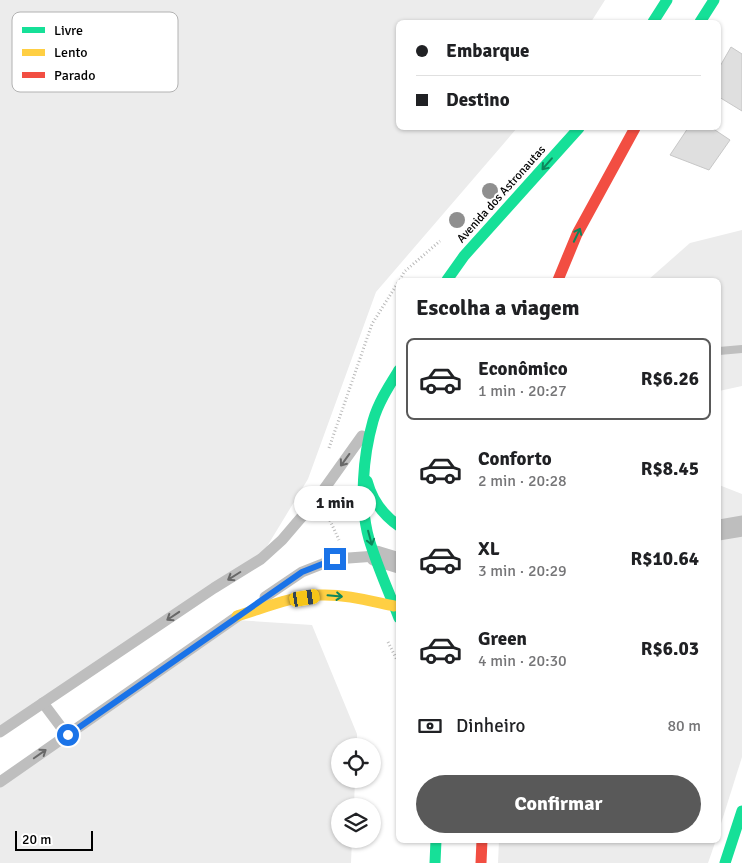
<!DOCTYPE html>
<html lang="pt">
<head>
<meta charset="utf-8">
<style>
	body { margin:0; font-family:Signika,sans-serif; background:#f6f6f6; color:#202124; height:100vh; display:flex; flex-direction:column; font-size:19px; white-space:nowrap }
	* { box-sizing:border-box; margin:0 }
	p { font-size:16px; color:#757577 }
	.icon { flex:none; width:28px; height:28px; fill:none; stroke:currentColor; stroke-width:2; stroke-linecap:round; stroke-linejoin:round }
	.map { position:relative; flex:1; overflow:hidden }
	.drawer { position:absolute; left:396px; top:278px; width:325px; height:565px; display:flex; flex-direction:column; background:#fff; border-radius:8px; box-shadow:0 1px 4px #0004 }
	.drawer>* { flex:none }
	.banner { position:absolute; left:396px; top:20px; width:325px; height:110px; border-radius:8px; box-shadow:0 1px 4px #0004; display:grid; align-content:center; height:110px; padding:0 20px; background:#fff }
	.controls { position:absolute; left:331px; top:738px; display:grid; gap:10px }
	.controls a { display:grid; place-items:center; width:50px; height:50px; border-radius:50%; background:#fff; box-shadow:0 1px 4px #0004; font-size:25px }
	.scale { position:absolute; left:15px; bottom:12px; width:78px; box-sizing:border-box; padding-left:5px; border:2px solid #000; border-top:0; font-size:14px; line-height:18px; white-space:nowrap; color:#000; -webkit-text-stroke:4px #fff; paint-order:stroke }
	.end { position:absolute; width:22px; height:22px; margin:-11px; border:6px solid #1a73e8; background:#fff; box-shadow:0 0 0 2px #fff }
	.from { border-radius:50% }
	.bubble { position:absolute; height:35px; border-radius:18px; background:#fff; box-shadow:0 1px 4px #0004; font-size:16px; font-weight:700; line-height:35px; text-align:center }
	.car { position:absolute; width:15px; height:30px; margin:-15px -8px; border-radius:6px; box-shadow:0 0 4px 1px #0007; background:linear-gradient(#f5c518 24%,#345 0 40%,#f5c518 0 76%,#345 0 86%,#f5c518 0) }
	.banner b { display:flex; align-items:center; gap:18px; height:48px; font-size:19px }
	.banner b+b { border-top:1px solid #e0e0e0 }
	.banner i { width:12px; height:12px; background:#202124 }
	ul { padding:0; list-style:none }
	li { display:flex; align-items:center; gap:15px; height:82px; margin:0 10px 8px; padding:0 10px; border:2px solid transparent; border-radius:8px }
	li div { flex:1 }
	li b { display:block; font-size:19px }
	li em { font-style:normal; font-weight:700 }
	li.active { border-color:#595959 }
	li>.icon { width:45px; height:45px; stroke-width:1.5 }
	h2 { padding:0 20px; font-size:22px; line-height:60px }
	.pay { display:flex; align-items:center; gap:12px; height:55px; padding:0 20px; font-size:19px }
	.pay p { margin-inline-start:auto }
	.primary-button { display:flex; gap:10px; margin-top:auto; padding:10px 20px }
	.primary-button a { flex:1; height:58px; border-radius:30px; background:#595959; color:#fff; font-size:20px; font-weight:700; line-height:58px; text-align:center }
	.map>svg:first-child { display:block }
	.green { fill:#ececec }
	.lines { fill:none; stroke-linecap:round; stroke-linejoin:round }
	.stream { stroke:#bfbfbf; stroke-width:8 }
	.building { fill:#dfdfdf; stroke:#c7c7c7 }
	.path { stroke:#b9b9b9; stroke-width:3; stroke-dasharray:1 2.5; stroke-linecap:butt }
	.lane { stroke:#bebebe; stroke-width:11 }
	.street { stroke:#bebebe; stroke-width:21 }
	.fast { stroke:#16e098; stroke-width:11 }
	.slow { stroke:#ffcf43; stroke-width:11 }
	.jam { stroke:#f24e42; stroke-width:11 }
	.tree { fill:#8f8f8f }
	.oneway { stroke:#0d865b }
	.oneway2 { stroke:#686868 }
	.route { stroke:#1a73e8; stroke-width:6 }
	.labels { text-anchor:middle; stroke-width:4; stroke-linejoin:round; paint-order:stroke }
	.street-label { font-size:12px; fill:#000; stroke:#fff }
	.key { fill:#fff; stroke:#b2b2b2; stroke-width:1 }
	.key-label { font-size:14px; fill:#000 }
</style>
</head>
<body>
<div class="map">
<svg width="742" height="863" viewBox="0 0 742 863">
	<rect width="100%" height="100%" fill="#fff"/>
	<g class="green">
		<path d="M0,0H605L591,22H399V128H517L376,292L308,479L260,558L0,726Z"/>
		<path d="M742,230V386L719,391V280H648L690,243Z"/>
		<path d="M719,485L742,494V757L719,830Z"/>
		<path d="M236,620L312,625L357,734V746H340V779H355L354,806H340V839H352L351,863H0V783Z"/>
		<path d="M499,840H716L708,863H498Z"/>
	</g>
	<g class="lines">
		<path class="stream" d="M719,351L742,349"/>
	</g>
	<g class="building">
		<path d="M731,47L742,54V111L719,97V68Z"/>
		<path d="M688,128H712L730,140L709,170L670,155Z"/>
	</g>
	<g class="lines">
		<g class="path">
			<path d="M400,280L404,272L440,241"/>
			<path d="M329,448L372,324L399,281"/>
			<path d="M327,514L339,540"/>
			<path d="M388,642L399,664"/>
		</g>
		<g class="lane">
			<path d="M265,597L302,572L335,559L376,556"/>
			<path d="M43,703L67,735"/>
			<path d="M0,732L214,588L261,559L282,540L317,499L362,436"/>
			<path d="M0,782L238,616"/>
		</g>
		<g class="street">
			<path d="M719,530L742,526"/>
			<path d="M376,556L399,563"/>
		</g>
		<g class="fast">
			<path d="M653,22L667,0"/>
			<path d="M700,22L714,0"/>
			<path d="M447,280L464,256L579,128"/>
			<path d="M399,370C389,386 378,403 373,421C363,456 359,504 369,539C377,566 389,592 399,618"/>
			<path d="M367,481C372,500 383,515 399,526"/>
			<path d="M435,863L436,840"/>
			<path d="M725,863L742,811"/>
		</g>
		<path class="slow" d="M237,616C264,608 292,596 320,595C345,594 370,601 394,606"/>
		<g class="jam">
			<path d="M558,280L577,234L635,128"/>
			<path d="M481,863L482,840"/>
		</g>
	</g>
	<g class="tree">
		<circle cx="490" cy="191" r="8"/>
		<circle cx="457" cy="220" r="8"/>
	</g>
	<defs><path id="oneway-shaft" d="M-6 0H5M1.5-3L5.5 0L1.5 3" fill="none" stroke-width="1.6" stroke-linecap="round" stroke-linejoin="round" transform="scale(1.25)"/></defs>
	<g class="oneway">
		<use href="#oneway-shaft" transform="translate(547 164) rotate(131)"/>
		<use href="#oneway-shaft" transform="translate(577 235) rotate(-65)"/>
		<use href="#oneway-shaft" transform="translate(370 538) rotate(75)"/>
		<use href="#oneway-shaft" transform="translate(335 596) rotate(5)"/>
	</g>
	<g class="oneway2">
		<use href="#oneway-shaft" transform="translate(345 460) rotate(126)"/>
		<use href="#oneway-shaft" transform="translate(234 576) rotate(148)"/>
		<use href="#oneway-shaft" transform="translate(173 616) rotate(146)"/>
		<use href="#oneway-shaft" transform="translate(40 754) rotate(-35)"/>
	</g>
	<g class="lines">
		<path class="route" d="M68,735L302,572L335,559"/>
	</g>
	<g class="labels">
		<g class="street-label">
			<text transform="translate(501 194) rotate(-48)" y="4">Avenida dos Astronautas</text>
		</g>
	</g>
	<rect x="12" y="12" width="166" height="80" rx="8" class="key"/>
	<rect x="22" y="27" width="23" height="6" fill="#16e098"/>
	<rect x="22" y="49" width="23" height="7" fill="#ffcf43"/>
	<rect x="22" y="72" width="23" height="6" fill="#f24e42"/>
	<g class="key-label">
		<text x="54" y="35">Livre</text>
		<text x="54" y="57">Lento</text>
		<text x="54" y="80">Parado</text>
	</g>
</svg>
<div class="controls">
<a><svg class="icon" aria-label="locate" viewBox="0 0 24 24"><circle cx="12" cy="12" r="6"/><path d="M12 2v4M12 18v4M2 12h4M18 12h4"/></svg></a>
<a><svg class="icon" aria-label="layers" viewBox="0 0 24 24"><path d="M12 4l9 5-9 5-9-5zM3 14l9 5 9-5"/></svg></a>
</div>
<div class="scale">20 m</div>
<i class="end from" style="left:68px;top:735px"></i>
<i class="end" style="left:335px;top:559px"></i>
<div class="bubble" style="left:294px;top:486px;width:82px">1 min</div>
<i class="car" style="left:305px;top:598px;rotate:81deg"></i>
<div class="banner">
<b><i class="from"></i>Embarque</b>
<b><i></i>Destino</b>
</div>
<section class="drawer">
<h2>Escolha a viagem</h2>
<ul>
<li class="active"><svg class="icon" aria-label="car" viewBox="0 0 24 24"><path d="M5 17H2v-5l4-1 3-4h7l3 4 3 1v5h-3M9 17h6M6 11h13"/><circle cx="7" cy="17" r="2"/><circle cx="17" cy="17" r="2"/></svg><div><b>Econômico</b><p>1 min · 20:27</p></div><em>R$6.26</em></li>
<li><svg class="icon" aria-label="car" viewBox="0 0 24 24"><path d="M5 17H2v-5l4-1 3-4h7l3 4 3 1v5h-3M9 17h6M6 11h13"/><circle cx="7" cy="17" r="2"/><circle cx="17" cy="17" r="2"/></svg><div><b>Conforto</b><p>2 min · 20:28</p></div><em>R$8.45</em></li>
<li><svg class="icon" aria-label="car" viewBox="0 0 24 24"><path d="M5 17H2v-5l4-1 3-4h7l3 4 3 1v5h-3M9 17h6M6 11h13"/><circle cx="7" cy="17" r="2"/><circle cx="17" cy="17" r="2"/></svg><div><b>XL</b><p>3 min · 20:29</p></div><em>R$10.64</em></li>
<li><svg class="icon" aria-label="car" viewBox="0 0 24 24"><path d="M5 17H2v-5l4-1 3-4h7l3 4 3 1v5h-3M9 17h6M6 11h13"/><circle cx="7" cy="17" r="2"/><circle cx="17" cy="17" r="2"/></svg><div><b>Green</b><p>4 min · 20:30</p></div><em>R$6.03</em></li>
</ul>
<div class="pay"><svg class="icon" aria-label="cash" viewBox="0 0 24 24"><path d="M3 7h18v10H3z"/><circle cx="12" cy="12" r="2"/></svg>Dinheiro<p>80 m</p></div>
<div class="primary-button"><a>Confirmar</a></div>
</section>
</div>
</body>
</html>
